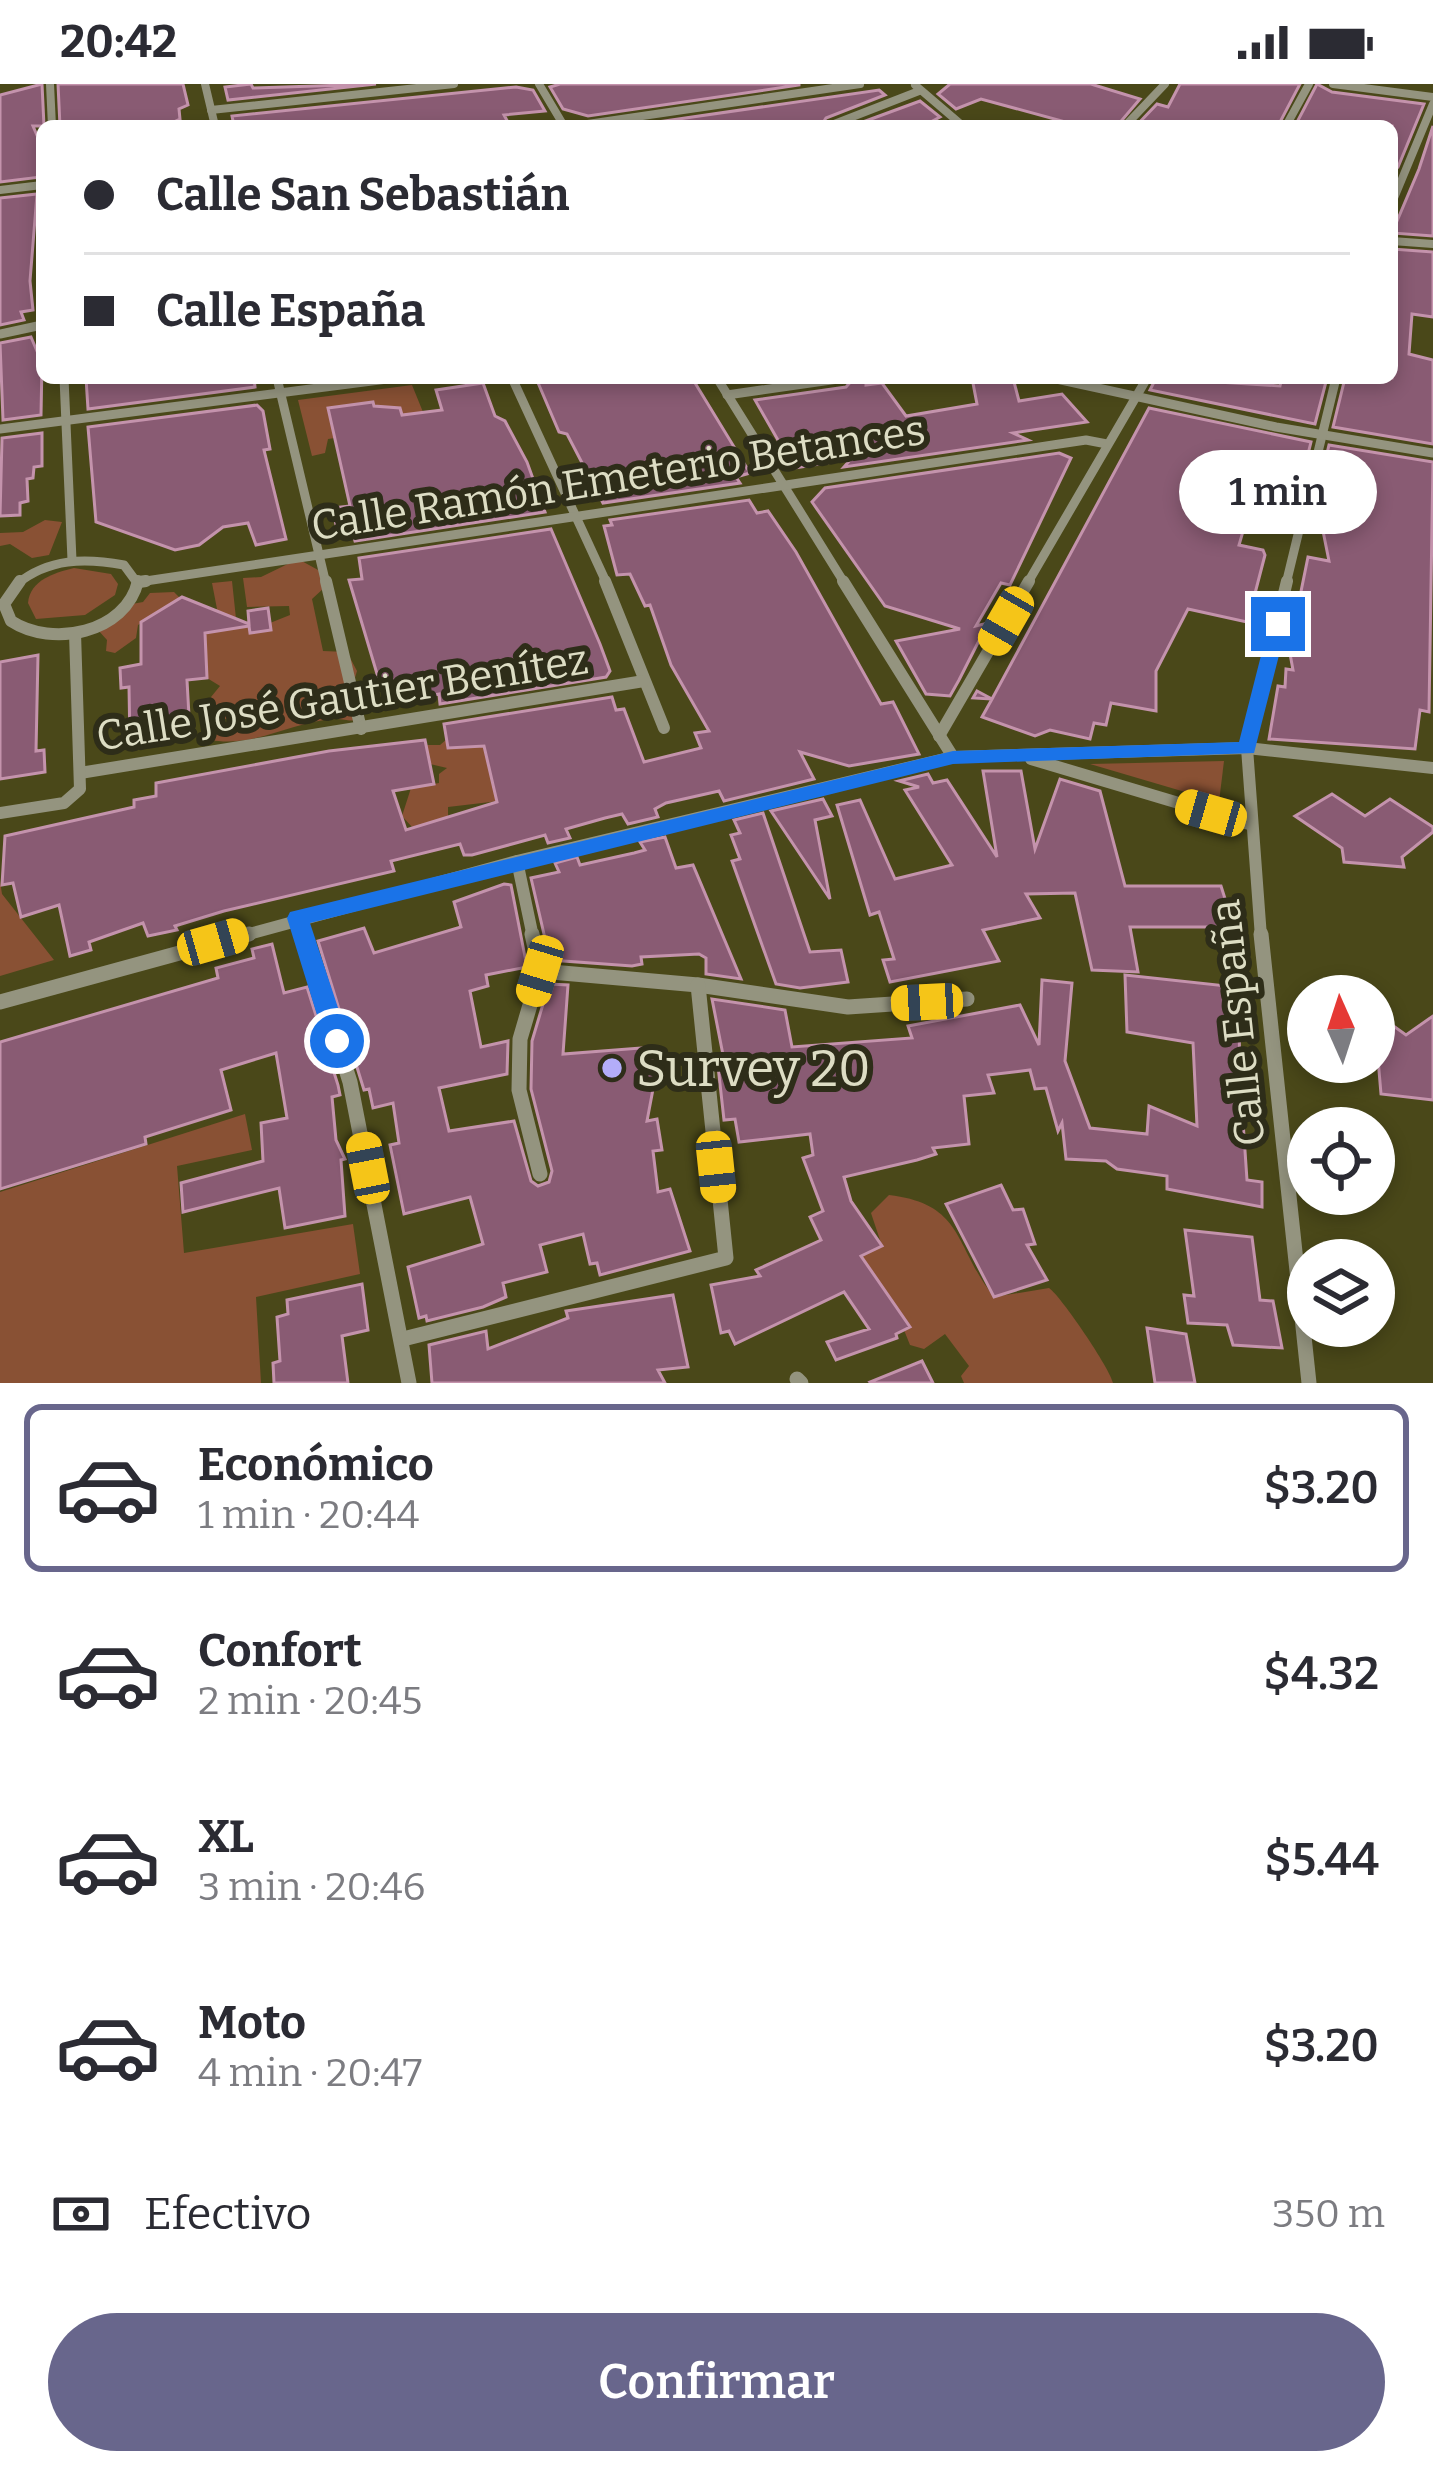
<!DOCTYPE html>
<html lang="es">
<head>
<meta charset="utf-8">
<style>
	body { margin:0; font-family:Bitter,serif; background:#f7f7f7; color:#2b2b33; height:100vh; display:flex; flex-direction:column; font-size:45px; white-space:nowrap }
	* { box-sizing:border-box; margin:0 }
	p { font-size:39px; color:#7c7c81 }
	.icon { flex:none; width:66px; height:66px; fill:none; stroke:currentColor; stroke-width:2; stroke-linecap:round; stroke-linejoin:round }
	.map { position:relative; height:1299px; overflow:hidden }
	.sheet { display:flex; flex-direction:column; background:#fff; flex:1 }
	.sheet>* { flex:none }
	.guide { position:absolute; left:36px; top:36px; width:1362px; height:264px; border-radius:18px; box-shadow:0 6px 18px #0003; display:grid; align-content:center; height:264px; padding:0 48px; background:#fff }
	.needle { width:78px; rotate:357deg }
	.controls { position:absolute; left:1287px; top:891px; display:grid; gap:24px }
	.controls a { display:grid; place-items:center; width:108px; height:108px; border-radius:50%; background:#fff; box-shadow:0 6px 18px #0003; font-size:60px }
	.end { position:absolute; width:54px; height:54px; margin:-27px; border:15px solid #1a73e8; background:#fff; box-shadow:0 0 0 6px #fff }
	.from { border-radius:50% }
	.bubble { position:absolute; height:84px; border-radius:42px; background:#fff; box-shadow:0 6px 18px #0003; font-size:39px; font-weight:600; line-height:84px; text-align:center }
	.car { position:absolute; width:36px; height:72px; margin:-36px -18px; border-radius:15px; box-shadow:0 0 9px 3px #0007; background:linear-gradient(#f5c518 24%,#345 0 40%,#f5c518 0 76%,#345 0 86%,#f5c518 0) }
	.guide b { display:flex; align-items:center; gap:42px; height:114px; font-size:45px }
	.guide b+b { border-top:3px solid #e1e1e2 }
	.guide i { width:30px; height:30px; background:#2b2b33 }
	ul { padding:21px 0 0; list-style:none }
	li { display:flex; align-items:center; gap:36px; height:168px; margin:0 24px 18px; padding:0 24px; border:6px solid transparent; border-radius:18px }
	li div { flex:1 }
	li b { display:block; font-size:45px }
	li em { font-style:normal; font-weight:600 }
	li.active { border-color:#68668c }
	li>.icon { width:108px; height:108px; stroke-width:1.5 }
	.pay { display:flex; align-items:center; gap:30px; height:132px; padding:0 48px; font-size:45px }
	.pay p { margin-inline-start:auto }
	.action { display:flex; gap:24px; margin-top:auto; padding:24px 48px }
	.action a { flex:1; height:138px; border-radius:72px; background:#68668c; color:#fff; font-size:48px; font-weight:600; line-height:138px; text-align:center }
	.status { display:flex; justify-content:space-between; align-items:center; height:84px; padding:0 60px; background:#fff; direction:ltr }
	.status svg { height:33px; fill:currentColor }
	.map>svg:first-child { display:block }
	.green { fill:#895134 }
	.building { fill:#895b73; stroke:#c493ac; stroke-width:3 }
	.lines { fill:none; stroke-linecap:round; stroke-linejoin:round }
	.street-far3 { stroke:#94947f; stroke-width:8 }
	.street-far2 { stroke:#94947f; stroke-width:9 }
	.street-far1 { stroke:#94947f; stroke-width:12 }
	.street { stroke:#94947f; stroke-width:15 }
	.route { fill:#1a73e8 }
	.poi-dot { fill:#b3adf9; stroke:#2e2d19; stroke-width:4.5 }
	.labels { text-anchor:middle; stroke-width:12; stroke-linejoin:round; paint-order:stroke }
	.street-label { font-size:42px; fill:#ddddc4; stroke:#2e2d19 }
	.near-poi-label { font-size:51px; fill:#ddddc4; stroke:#2e2d19; text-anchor:start }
</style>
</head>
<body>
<div class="status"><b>20:42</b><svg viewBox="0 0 49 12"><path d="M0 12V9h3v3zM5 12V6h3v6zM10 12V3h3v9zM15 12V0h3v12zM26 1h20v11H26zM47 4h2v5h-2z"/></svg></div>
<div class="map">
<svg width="1433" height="1299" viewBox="0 0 1433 1299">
	<rect width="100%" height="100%" fill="#4a4819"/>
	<g class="green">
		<path d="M412,301L423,328L406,331L410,343L328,355L325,369L312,372L298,316Z"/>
		<path d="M45,436L62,438L49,471L32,474L10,460L0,462V449L23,448Z"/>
		<path d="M298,475L320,487L324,504L312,515L323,567L347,568L357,587L354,597L337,606L338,613L356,612L364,620L363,632C351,640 349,635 335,635C292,637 256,664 210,656L233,637L222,634L211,613L220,602L207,594L206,554L197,532L217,525L212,499L232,497L237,544L249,542L251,549L270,546V539L290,531L289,522L247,523L243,494L261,493Z"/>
		<path d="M74,484L111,490L118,500L115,511L85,531L36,535L28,519C30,496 54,489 74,484Z"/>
		<path d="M174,508L181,515L138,541L136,554L115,569L106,567L107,556L98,546L121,522L143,518L150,509Z"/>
		<path d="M447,655L483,662L499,717L448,723V736L412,743L402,732L411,704L439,699V690L447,684L430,680L426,661H440Z"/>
		<path d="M1224,677L1219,718L1090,680Z"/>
		<path d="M0,797L2,810L54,876L0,892Z"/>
		<path d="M245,1030L252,1066L177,1082L184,1169L353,1140L360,1190L256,1213L261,1299H0V1108Z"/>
		<path d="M889,1111C965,1120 954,1163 994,1213L1049,1204C1061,1212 1111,1286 1113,1299H964L961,1292L969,1282L945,1250L924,1265L910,1261L904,1246L909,1242L859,1173L882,1162L871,1129Z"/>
	</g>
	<g class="building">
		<path d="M42,0L44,42H33L42,63L41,93L0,98V11Z"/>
		<path d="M58,0H183L188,21L179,25L180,35L165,42H60Z"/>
		<path d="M251,0L253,4L376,0L228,16L225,3Z"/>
		<path d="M560,0H799V1L588,32L563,25L550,3Z"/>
		<path d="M950,0H1091L1140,15L1117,42H1080L981,15L956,25L938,10Z"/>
		<path d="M1180,0H1300L1278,42H1136L1157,20L1168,23Z"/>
		<path d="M1317,0L1332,8L1424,20L1398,83L1392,82V42H1295Z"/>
		<path d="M516,3L533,6L545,27L504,31L510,42H234L232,32Z"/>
		<path d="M879,6L885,11L826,34L821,42L637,41Z"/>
		<path d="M920,17L940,33L923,42H852Z"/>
		<path d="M1433,42V152L1392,149L1419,85Z"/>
		<path d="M37,110L30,197L33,226L21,228L24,236L0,241V114Z"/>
		<path d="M1392,165L1433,168V233L1412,230L1409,270L1433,276V360L1333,343L1345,294H1392Z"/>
		<path d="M31,253L42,279L41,331L3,336L0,259Z"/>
		<path d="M86,294H254L255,303L88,325Z"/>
		<path d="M536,294H692L750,389L736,393L740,399L603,419L567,350L559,348Z"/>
		<path d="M854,294H866V301L882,299L906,332L977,320L972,294H1013L1019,317L1062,310L1087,338L1013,349L1028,356L844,383L851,375L794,384L755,316L846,303Z"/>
		<path d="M1156,294L1280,302L1282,294H1327L1315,340L1150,306Z"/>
		<path d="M483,299L495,332L505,337L527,378L545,428L355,457L353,450L339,453L332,424L350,422L328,324L373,318L374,322L400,324L402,331L442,326L436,306Z"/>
		<path d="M257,321L263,327L270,365L264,366L286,455L256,461L248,439L223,443L199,461L175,466L96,438L88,343Z"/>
		<path d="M1149,324L1311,358L1305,382L1291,380L1287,419L1253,413L1239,461L1263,466L1265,471L1253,517L1270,521L1265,542L1188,525L1156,587V627L1111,619L1106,641L1094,639L1090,655L1050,646L1035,652L982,633L992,615L973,614L977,607L992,615Z"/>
		<path d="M42,349V382L34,383L33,394L27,395L28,417L20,419V431L0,432L2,354Z"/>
		<path d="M1329,361L1433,378L1429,628L1420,626L1415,665L1269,655L1278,602L1285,603L1286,585L1293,586L1286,548L1291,525L1297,527L1308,473L1329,477L1321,437L1330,438L1328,387L1323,386Z"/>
		<path d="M1059,369L1071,374L1010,501L1001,499L976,542L988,539L959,596L950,612L926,610L896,557L960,545L885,522L812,418L825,404Z"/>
		<path d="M749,416L757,429L768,427L796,468L881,620L893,618L919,670L849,682L800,668L814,695L724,717L719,707L666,719L655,725L658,733L628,740L622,730L605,734L566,745L570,754L548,759L545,751L472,771H464L460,760L391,777L394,787L224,827L175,842L177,846L148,852L143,839L89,858L91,866L70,872L59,821L21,833L13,799L2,801L5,752L134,723V716L156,712V699L329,667L425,656L434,700L393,707L406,746L497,718L484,662L448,664L444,640L612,613L616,626L624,625L644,678L701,664L695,649L709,647L671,581L650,521L645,522L630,490L617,491L604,442L612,441L610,436Z"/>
		<path d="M551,445L600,560L610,587L606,593L440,620L439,610L386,620L349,496L362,495L359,474Z"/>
		<path d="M182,513L249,540L248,527L268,524L271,546L250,549L249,542L205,549L207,594L187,596L190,650L130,660L129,603L121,604L120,584L141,580V538Z"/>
		<path d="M38,571L36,667L44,666L45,688L0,695V578Z"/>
		<path d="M983,687H1021L1035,765L1060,695L1100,707L1125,802H1221L1234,843H1130L1138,888L1092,886L1075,809L1026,810L1040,834L983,846L999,877L890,898L883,876L894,875L879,828L870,831L837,721L860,716L895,795L952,781L905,706L919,703L899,697L928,690L933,699L947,696L997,773Z"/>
		<path d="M1332,710L1365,732L1390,715L1433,743V748L1402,773L1404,783L1344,778L1342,764L1295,732Z"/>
		<path d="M823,715L832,732L815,736L830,815L771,727Z"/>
		<path d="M763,729L810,868L841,866L848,898L800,904L776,900L732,777L740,775L731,751L740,749L734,736Z"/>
		<path d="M665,753L676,784L693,781L741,895L706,890V874L699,870L641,873L642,880L632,882L550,876L531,794L559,788L555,779L577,773L580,781L634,769L645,766L640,758Z"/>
		<path d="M504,800L511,801L527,883L486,891L488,902L470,907L481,963L508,957L507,990L439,1004L449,1047L514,1037L531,1097L538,1102L549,1098L552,1087L531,1005L532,957L549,900L568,901L563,970L653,963L657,984L647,1037L657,1035L662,1066L653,1067L658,1108L670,1105L690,1167L600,1191L597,1179L590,1180L583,1150L540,1161L547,1188L503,1199L506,1213L483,1223L427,1237L426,1232L419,1234L408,1183L483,1160L470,1113L404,1130L390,1061L399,1059L393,1019L373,1024L369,1005L364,1006L318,857L364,844L374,869L461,843L454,818Z"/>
		<path d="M272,860L284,909L307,903L338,1001L340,1011L332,1013L336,1056L345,1075L341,1076L345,1132L285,1144L279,1104L183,1128L181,1099L263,1077L261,1039L287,1034L276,969L221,986L231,1026L145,1053L146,1060L0,1105V958L218,894L216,884L254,874L252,865Z"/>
		<path d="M1125,891L1227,902L1231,937L1239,939L1240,994L1250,995L1252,1024L1242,1023L1247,1096L1262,1098V1123L1167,1105V1092L1117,1085L1106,1077L1066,1075L1062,1039L1058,1047L1046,1004L1035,1005L1030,986L988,991L994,1009L964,1012L969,1060L933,1064L936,1070L917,1076L844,1093L851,1117L882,1162L861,1172L910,1243L896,1250L897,1254L836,1276L827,1258L869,1245L844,1208L735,1260L729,1247L721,1249L711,1201L760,1192L756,1186L821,1156L810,1133L823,1127L803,1074L813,1071L810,1050L739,1058L735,1035L724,1036L718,982L725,981L712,915L785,926L792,963L912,954L908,942L1020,921L1039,961L1042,896L1072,899L1065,977L1090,1044L1147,1050L1149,1022L1197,1042L1193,959L1127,948Z"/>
		<path d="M1374,928L1406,951L1433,932V1016L1381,1010Z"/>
		<path d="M1001,1101L1013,1126L1023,1125L1035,1160L1027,1161L1047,1196L994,1213L946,1120Z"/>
		<path d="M1185,1146L1252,1153L1260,1216L1273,1217L1282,1264L1233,1261L1227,1241L1188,1239L1184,1211L1194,1212Z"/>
		<path d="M362,1200L368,1246L342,1252L348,1299H274L273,1279L280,1277L277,1233L288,1230L287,1216Z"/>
		<path d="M673,1211L688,1283L658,1286L665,1299H432L429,1261L486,1247L488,1265L568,1234L566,1227Z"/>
		<path d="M1147,1244L1186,1250L1195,1299H1155Z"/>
		<path d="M922,1277L933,1299H871L870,1298Z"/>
	</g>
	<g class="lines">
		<g class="street-far3">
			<path d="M50,0L52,42"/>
			<path d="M205,0L215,42"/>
			<path d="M539,0L564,42"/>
			<path d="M1333,0L1433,13"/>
			<path d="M915,1L963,42"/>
			<path d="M211,26L454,0"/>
			<path d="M574,42L860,0"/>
			<path d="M829,42L919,7"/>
			<path d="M1125,42L1165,0"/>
			<path d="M1286,42L1309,0"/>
			<path d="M0,106L42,101"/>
			<path d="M1392,119L1433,20"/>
			<path d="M1392,157L1433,160"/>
		</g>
		<g class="street-far2">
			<path d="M0,250L42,241"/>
			<path d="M64,294L72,476"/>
			<path d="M277,294L326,500"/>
			<path d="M512,294L607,500"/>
			<path d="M717,294L845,500"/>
			<path d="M1052,294L1276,343L1433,369"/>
			<path d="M727,311L845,294"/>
			<path d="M0,345L395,294"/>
			<path d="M139,498L1086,356L1107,360"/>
			<path d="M17,500C49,474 85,474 124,481L138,500"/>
			<path d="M1027,500L1147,294"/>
			<path d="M1286,500L1336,294"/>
		</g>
		<g class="street-far1">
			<path d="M20,497L4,520L11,537C52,564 126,549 138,497"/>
			<path d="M326,497L361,645"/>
			<path d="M605,497L664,644"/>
			<path d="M843,497L953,673"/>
			<path d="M139,498L146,497"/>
			<path d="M939,652L1029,497"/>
			<path d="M1031,675L1249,740"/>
			<path d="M80,689L644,597"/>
			<path d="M0,729L64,719L80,705L75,549"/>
			<path d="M517,777L533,853"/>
			<path d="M298,834L304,853"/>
			<path d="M238,853L517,777L953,673L1247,664L1433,684"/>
			<path d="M1261,853L1247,664L1287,497"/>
		</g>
		<g class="street">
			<path d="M303,850L350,998L409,1299"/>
			<path d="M532,850L540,887L520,955L519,1006L540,1090"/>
			<path d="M1261,850L1309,1299"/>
			<path d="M540,887L698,901L848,923L967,915"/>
			<path d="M0,918L249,850"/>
			<path d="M403,1255L726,1174L698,901"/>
			<path d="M797,1295L801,1299"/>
		</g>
	</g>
	<path class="route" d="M1278,535L1287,540L1254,669L953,680L310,839L349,957L337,966L325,957L287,834L290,828L953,667L1239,658L1269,540Z"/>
	<circle class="poi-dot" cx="612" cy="984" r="12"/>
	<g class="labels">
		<g class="street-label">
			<text transform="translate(618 393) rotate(-9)" y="15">Calle Ramón Emeterio Betances</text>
			<text transform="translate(342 613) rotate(-9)" y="15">Calle José Gautier Benítez</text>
			<text transform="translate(1237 939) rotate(-96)" y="15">Calle España</text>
		</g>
		<g class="near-poi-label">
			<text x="636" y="1002">Survey 20</text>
		</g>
	</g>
</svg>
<div class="controls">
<a><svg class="needle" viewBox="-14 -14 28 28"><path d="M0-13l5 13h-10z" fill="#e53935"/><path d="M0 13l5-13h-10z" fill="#7c7c81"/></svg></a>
<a><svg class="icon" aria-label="locate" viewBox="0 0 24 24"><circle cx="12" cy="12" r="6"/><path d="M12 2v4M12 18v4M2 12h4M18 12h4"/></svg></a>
<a><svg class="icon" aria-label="layers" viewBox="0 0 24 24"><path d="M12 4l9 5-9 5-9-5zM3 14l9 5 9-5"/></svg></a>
</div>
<i class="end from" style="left:337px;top:957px"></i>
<i class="end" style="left:1278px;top:540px"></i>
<div class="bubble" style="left:1179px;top:366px;width:198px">1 min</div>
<i class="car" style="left:1006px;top:537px;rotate:210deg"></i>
<i class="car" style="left:1211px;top:729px;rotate:286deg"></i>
<i class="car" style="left:213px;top:858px;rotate:74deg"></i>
<i class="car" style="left:540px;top:887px;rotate:197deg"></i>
<i class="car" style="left:927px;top:918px;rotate:267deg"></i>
<i class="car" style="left:716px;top:1083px;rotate:174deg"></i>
<i class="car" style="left:368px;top:1084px;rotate:349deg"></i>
<div class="guide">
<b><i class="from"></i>Calle San Sebastián</b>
<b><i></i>Calle España</b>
</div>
</div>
<section class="sheet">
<ul>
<li class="active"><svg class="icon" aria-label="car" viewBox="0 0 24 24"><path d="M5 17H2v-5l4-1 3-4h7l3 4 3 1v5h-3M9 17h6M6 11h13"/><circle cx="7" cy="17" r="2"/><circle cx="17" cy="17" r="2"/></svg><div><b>Económico</b><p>1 min · 20:44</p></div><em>$3.20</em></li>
<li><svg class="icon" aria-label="car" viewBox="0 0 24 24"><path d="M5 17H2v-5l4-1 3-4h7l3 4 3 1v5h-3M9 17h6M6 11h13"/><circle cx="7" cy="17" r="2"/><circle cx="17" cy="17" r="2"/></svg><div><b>Confort</b><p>2 min · 20:45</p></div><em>$4.32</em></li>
<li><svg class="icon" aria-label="car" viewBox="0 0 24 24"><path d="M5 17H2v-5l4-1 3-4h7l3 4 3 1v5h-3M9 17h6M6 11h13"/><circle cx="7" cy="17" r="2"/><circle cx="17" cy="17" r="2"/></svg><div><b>XL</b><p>3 min · 20:46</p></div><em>$5.44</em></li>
<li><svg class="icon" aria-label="car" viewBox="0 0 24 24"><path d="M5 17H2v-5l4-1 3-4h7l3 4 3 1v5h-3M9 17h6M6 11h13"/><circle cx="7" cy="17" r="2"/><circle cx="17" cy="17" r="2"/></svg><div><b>Moto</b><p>4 min · 20:47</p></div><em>$3.20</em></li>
</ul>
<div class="pay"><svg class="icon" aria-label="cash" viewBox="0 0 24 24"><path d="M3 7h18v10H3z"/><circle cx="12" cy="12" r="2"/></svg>Efectivo<p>350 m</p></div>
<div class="action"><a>Confirmar</a></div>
</section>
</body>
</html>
